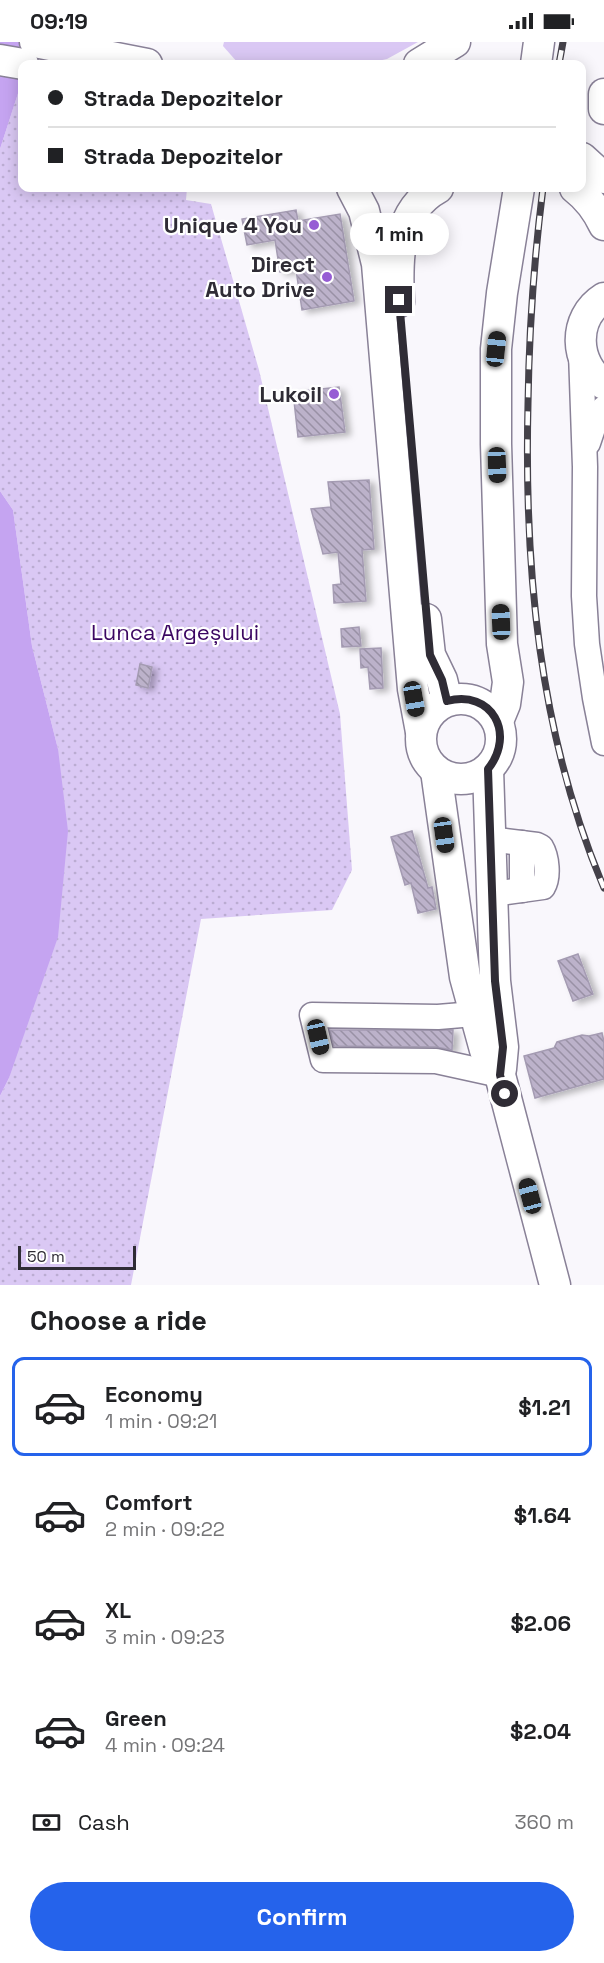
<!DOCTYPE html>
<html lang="en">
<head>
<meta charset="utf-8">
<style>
	body { margin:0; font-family:"Space Grotesk",sans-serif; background:#f2f2f2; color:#202124; height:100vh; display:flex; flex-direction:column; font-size:22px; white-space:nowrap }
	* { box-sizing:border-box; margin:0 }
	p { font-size:20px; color:#757577 }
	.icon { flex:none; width:33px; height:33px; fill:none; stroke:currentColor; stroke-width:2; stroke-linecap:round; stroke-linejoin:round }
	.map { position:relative; height:1243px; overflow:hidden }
	.sheet { display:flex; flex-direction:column; background:#fff; flex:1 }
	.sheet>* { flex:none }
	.guide { position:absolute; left:18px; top:18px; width:568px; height:132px; border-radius:12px; box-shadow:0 3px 15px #0003; display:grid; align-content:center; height:132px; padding:0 30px; background:#fff }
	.scale { position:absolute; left:18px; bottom:15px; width:118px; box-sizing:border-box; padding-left:6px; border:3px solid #2f2c35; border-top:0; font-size:16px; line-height:21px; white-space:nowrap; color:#2f2c35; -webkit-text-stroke:4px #fff; paint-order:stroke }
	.end { position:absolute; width:27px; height:27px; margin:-14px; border:8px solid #2f2c35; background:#fff; box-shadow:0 0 0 3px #fff }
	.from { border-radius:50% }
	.bubble { position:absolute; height:42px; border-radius:21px; background:#fff; box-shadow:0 3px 15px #0003; font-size:20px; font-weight:700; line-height:42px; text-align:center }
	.car { position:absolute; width:18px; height:36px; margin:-18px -9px; border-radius:8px; box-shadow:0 0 4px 2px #0007; background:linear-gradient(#222 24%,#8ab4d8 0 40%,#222 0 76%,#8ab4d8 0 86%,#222 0) }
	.guide b { display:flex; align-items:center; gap:21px; height:57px; font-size:22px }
	.guide b+b { border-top:2px solid #e0e0e0 }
	.guide i { width:15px; height:15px; background:#202124 }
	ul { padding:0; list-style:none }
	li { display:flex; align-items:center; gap:18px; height:99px; margin:0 12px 9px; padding:0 18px; border:3px solid transparent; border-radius:12px }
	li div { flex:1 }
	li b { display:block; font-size:22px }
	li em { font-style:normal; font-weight:700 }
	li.on { border-color:#2563eb }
	li>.icon { width:54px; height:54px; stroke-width:1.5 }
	h2 { padding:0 30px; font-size:27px; line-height:72px }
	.pay { display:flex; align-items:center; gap:15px; height:66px; padding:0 30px; font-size:22px }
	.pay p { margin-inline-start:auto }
	.button { display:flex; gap:12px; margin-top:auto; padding:12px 30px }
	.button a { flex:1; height:69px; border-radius:36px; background:#2563eb; color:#fff; font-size:24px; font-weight:700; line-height:69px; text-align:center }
	.status { display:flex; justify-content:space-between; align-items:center; height:42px; padding:0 30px; background:#fff; direction:ltr }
	.status svg { height:16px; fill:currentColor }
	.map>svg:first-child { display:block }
	.green { fill:#dac8f4 }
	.park { fill:url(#park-dots) }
	.water { fill:#c5a4f1 }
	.building { fill:url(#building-back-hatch); stroke:#a49bb2; stroke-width:1.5; filter:url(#shadow) }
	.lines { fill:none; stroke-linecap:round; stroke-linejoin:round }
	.minor-casing { stroke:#898197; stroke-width:27 }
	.major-casing { stroke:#898197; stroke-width:33 }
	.minor { stroke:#fff; stroke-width:24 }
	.major { stroke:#fff; stroke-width:30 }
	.rail-casing { stroke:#444149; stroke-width:7 }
	.rail { stroke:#fff; stroke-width:4.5; stroke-dasharray:14; stroke-linecap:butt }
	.route { stroke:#2f2c35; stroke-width:8 }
	.poi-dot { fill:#965cd4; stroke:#fff; stroke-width:2 }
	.labels { text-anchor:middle; stroke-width:4.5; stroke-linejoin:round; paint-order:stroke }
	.poi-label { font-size:22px; font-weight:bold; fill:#2f2c35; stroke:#fff; text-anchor:end }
	.park-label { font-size:22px; fill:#3b0662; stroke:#fff }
</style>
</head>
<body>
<div class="status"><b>09:19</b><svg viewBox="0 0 49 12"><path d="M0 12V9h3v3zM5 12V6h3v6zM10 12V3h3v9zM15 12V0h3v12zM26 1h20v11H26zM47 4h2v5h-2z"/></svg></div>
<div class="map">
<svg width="604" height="1243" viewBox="0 0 604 1243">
	<defs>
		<pattern id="park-dots" width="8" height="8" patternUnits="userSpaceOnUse" patternTransform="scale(1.5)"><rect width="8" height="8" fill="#dac8f4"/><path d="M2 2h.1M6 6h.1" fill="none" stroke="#bbacd2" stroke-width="1.8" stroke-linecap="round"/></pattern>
		<pattern id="building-back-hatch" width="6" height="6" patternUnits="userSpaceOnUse" patternTransform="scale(1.5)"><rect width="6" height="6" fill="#bcb2ca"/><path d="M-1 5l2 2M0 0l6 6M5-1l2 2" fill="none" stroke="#9991a5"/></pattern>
		<filter id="shadow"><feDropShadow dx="5.5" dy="3" stdDeviation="3" flood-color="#0004"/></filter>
	</defs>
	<rect width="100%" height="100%" fill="#f9f7fc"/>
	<path class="green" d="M224,0H418L387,17L364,22H244L238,21L223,4Z"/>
	<path class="park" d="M18,51H22V146H187L186,158L211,162L259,328L340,672L352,828L332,868L201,877L131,1243H0V1054L9,1036L58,707L32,604L13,468L0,449V107Z"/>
	<g class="water">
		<path d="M0,0H37L22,22V39L0,107Z"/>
		<path d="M0,449L13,468L32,604L58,707L68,789L58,895L9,1036L0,1054Z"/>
	</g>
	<g class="building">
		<path d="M296,168L298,179L340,172L354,259L302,268L296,228L280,230L275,198L247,203L242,177Z"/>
		<path d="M339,345L345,390L298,395L293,350Z"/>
		<path d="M369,438L374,507L362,508L366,559L334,561L333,543L341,542L338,510L323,512L311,467L331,465L328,440Z"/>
		<path d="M359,585L361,604L342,605L341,587Z"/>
		<path d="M381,606L383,646L370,647L368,625L361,626L360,607Z"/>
		<path d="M140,622L152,625L148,646L136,643Z"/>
		<path d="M412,789L428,846L432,845L436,867L418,871L411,841L405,843L391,795Z"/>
		<path d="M578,912L593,952L573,959L558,919Z"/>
		<path d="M330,988H453L452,1008L436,1005L334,1004Z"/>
		<path d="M602,991L604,1000V1037L535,1056L524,1014L554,1006L557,1000L582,993L589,994Z"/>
	</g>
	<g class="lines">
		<defs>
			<g id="minor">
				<path d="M581,310L585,425L584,554L587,602L595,656L604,701"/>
				<path d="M588,401L593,386L604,366"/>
				<path d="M490,797L537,803L541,805C547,815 549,835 543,845L492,852"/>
				<path d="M522,848V801"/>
				<path d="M474,972L438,975L312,973L323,1018L436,1019L500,1033"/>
			</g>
			<g id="major">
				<path d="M35,0L147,22"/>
				<path d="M0,18L23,22"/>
				<path d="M419,22L455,0"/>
				<path d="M536,22L539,0"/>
				<path d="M604,52V67"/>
				<path d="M582,116L604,136"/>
				<path d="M352,146L364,169L377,222L413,647L421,690"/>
				<path d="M575,146C588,156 597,168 604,183"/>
				<path d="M604,256C572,276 574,322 604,342"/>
				<path d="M399,260C397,218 396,169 438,146"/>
				<path d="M426,577L430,613L442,638L447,659"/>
				<circle cx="461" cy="697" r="40"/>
				<path d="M498,679L505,662L508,640L502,602L496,402V307L502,251L519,146"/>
				<path d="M488,727L495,939L503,1005L501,1027"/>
				<path d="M436,729L465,935L485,1008L500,1033L555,1243"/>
			</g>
		</defs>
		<use href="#minor" class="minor-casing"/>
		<use href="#major" class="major-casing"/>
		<use href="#minor" class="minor"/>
		<use href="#major" class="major"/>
		<defs>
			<g id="rail">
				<path d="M559,22L563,0"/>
				<path d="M543,146C534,217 529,290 528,362C524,527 539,693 604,846"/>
			</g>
		</defs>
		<use href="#rail" class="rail-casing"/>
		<use href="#rail" class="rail"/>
	</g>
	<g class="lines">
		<path class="route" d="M399,258L430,613L442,638L447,659C492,647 516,692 488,727L495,939L503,1005L500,1033L505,1052"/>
	</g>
	<g class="poi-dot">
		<circle cx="314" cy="183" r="6"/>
		<circle cx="327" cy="235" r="6"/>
		<circle cx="334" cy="352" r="6"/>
	</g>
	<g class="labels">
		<g class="poi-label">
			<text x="302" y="191">Unique 4 You</text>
			<text x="315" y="230">Direct<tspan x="315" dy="25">Auto Drive</tspan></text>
			<text x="322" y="360">Lukoil</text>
		</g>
		<g class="park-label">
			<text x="175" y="598">Lunca Argeșului</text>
		</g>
	</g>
</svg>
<div class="scale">50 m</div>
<i class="end from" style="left:505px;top:1052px"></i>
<i class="end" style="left:399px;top:258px"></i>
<div class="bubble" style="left:350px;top:171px;width:99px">1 min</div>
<i class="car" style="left:496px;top:307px;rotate:6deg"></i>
<i class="car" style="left:497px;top:423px;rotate:178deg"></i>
<i class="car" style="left:501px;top:580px;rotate:358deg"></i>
<i class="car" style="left:414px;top:657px;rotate:170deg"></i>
<i class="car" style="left:444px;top:793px;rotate:172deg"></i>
<i class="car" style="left:318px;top:995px;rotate:167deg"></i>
<i class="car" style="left:530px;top:1154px;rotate:345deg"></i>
<div class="guide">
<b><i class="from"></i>Strada Depozitelor</b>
<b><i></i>Strada Depozitelor</b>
</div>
</div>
<section class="sheet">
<h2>Choose a ride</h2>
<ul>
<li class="on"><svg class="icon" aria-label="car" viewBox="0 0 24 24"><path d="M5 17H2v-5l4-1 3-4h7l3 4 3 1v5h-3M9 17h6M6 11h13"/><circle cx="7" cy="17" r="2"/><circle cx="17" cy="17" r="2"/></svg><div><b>Economy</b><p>1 min · 09:21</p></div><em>$1.21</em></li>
<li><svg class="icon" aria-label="car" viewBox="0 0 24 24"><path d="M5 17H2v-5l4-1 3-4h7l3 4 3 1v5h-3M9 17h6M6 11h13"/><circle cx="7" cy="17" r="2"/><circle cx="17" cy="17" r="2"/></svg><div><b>Comfort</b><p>2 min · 09:22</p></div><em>$1.64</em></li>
<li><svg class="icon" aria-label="car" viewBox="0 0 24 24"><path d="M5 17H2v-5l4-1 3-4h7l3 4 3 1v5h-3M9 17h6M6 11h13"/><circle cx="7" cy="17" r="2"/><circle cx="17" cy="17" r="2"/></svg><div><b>XL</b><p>3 min · 09:23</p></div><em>$2.06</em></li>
<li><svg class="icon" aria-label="car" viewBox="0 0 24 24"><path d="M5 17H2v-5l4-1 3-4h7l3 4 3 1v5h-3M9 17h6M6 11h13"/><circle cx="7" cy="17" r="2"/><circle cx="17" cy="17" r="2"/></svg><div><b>Green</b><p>4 min · 09:24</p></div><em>$2.04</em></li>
</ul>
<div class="pay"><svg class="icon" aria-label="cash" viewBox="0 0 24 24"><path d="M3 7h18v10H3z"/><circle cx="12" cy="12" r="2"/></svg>Cash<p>360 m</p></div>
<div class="button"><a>Confirm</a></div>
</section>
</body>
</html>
